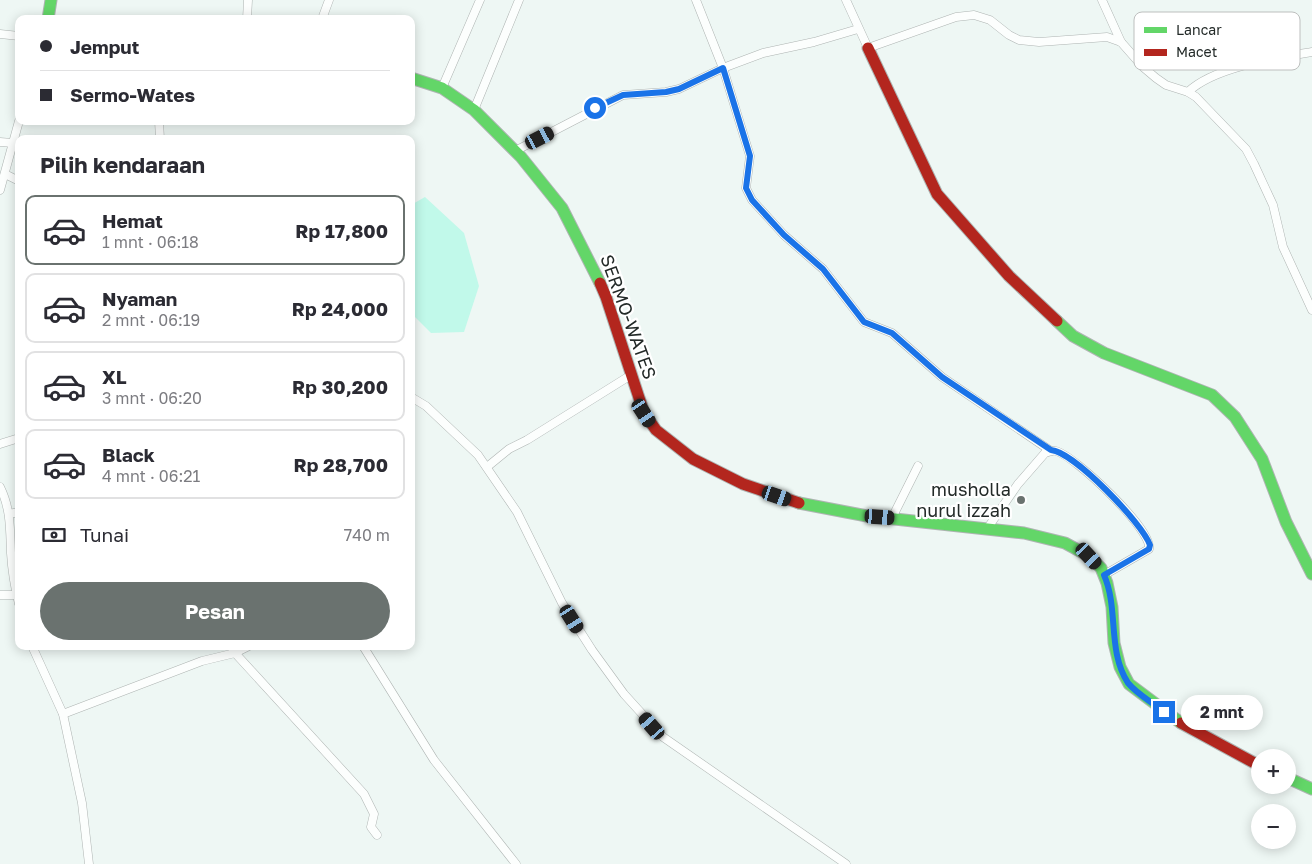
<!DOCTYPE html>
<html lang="id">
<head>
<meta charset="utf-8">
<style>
	body { margin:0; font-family:"Golos Text",sans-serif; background:#f2f2f3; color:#2b2b33; height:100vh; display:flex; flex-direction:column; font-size:19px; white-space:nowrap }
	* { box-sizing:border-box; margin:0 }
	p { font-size:16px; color:#7c7c81 }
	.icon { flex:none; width:28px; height:28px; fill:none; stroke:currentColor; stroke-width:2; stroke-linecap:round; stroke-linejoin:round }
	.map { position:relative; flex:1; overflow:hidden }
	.details { position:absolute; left:15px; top:135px; width:400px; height:515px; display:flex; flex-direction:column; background:#fff; border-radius:10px; box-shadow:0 2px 12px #0003 }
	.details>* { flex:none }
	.top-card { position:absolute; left:15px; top:15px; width:400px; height:110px; border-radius:10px; box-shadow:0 2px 12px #0003; display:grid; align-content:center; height:110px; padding:0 25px; background:#fff }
	.buttons { position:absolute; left:1251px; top:749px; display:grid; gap:10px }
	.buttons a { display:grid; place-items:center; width:45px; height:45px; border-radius:50%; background:#fff; box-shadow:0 2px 12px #0003; font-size:25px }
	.end { position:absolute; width:22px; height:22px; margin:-11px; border:6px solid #1a73e8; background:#fff; box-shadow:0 0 0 2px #fff }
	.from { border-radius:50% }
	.bubble { position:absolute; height:35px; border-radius:18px; background:#fff; box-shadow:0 2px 12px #0003; font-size:16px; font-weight:700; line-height:35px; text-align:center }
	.car { position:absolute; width:15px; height:30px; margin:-15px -8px; border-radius:6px; box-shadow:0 0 4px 1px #0007; background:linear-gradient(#222 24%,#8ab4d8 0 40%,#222 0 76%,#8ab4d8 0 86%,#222 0) }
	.top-card b { display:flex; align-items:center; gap:18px; height:48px; font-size:19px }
	.top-card b+b { border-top:1px solid #e1e1e2 }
	.top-card i { width:12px; height:12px; background:#2b2b33 }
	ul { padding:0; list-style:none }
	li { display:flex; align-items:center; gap:15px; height:70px; margin:0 10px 8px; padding:0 15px; border:2px solid #e1e1e2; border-radius:10px }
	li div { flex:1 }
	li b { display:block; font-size:19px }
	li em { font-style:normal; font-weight:700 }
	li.on { border-color:#6a726f }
	li>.icon { width:45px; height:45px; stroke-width:1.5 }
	h2 { padding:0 25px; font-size:22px; line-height:60px }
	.pay { display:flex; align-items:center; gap:12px; height:55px; padding:0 25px; font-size:19px }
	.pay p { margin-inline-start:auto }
	.action { display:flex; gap:10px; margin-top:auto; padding:10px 25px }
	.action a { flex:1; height:58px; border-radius:30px; background:#6a726f; color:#fff; font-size:20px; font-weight:700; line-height:58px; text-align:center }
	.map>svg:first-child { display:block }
	.green { fill:#c1f9ea }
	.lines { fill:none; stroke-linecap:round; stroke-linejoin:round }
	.street-casing { stroke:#aeb4b2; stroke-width:9 }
	.fast-casing { stroke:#aeb4b2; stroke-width:13 }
	.jam-casing { stroke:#aeb4b2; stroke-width:13 }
	.street { stroke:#fcfefd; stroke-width:8 }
	.fast { stroke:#63d668; stroke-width:11 }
	.jam { stroke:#b3261e; stroke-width:11 }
	.route { stroke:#1a73e8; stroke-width:6 }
	.poi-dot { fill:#6a726f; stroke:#fff; stroke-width:2 }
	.labels { text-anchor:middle; stroke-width:4.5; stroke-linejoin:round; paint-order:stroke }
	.street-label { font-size:18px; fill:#232a28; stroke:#fff }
	.poi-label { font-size:18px; fill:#232a28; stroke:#fff; text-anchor:end }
	.key { fill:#fff; stroke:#bdbfbe; stroke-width:1 }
	.key-label { font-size:14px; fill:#232a28 }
</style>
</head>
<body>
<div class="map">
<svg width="1312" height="864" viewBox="0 0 1312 864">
	<rect width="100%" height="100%" fill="#eef7f4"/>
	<path class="green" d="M425,197L464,233L479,286L464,332L431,333L411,313V205Z"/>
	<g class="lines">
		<defs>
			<g id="street">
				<path d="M846,0L868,48L956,17L974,15L990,20L1009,35L1019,40L1039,42L1107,37L1121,42L1143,67L1156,78L1166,85L1188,92L1196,97L1246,149L1254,164L1273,205L1283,247L1312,310"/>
				<path d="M1102,0L1121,42"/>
				<path d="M247,19L248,0"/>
				<path d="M322,19L329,0"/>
				<path d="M858,29L814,42L763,53L723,68L750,156L746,188L752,200L784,235L823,269L864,322L892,333L942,377L1051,451"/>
				<path d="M0,34L19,36"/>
				<path d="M442,88L480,0"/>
				<path d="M1188,92C1214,67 1276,58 1312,52"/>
				<path d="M474,110L519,0"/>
				<path d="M159,121L160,139"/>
				<path d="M0,142L13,143"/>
				<path d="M515,151L623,95L666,92L679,89L723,68L696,0"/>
				<path d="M5,174L19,181"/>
				<path d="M0,190L19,121"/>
				<path d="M411,397L426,406L478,455L517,512L562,603L592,650L624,694L663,737L846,864"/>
				<path d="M0,444L19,438"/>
				<path d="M487,467L509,449L527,440L631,375"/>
				<path d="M0,487C11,509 10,530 11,553C12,570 15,588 19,604"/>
				<path d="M9,514L19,512"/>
				<path d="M892,518L918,466"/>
				<path d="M987,529L1018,484L1045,453C1049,452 1052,450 1056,451C1075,456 1153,530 1149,549L1104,575"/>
				<path d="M0,595H17"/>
				<path d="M32,646L63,714L82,803L89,864"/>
				<path d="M231,646L235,653L364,794L374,814L371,827L377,835"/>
				<path d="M363,646L434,760L516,864"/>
				<path d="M63,714L202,661L235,653L249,646"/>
			</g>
			<g id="fast">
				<path d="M48,19L51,0"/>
				<path d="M411,78L442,88L474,110L521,157L562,208L600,283"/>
				<path d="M1057,321L1073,336L1104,353L1212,395L1235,417L1262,459L1286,522L1312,574"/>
				<path d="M799,503L867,516L1024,533L1065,543L1089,556L1101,568L1107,583L1112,607L1114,643L1120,667L1129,684L1181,723"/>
				<path d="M1288,778L1312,789"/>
			</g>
			<g id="jam">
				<path d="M868,48L937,194L1009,276L1057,321"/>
				<path d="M600,283L606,297L644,413L656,430L693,459L743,484L799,503"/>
				<path d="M1181,723L1260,766"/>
			</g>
		</defs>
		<use href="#street" class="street-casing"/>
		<use href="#fast" class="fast-casing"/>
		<use href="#jam" class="jam-casing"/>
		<use href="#street" class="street"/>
		<use href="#fast" class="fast"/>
		<use href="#jam" class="jam"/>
	</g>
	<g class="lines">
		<path class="route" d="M595,108L623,95L666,92L679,89L723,68L750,156L746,188L752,200L784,235L823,269L864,322L892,333L942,377L1051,450C1074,452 1142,523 1150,545L1149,549L1104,575C1119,609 1107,651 1128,683C1137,694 1153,703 1164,712"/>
	</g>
	<circle class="poi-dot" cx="1021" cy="500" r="5"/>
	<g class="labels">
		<g class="street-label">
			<text transform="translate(628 317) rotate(70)" y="6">SERMO-WATES</text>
		</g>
		<g class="poi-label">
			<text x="1011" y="496">musholla<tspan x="1011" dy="21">nurul izzah</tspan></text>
		</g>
	</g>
	<rect x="1134" y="12" width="166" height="58" rx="8" class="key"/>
	<rect x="1144" y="27" width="23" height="6" fill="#63d668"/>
	<rect x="1144" y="49" width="23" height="7" fill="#b3261e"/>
	<g class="key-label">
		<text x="1176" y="35">Lancar</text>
		<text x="1176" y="57">Macet</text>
	</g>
</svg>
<div class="buttons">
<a>+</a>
<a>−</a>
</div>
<i class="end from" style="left:595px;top:108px"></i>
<i class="end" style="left:1164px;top:712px"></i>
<div class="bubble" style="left:1181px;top:695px;width:82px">2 mnt</div>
<i class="car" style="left:540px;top:138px;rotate:63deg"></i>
<i class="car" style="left:644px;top:413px;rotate:147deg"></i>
<i class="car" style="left:777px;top:496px;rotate:109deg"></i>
<i class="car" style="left:880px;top:517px;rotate:94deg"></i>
<i class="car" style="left:1089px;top:556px;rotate:137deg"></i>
<i class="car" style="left:572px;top:619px;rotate:148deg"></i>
<i class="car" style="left:652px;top:726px;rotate:319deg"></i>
<div class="top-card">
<b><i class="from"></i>Jemput</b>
<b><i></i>Sermo-Wates</b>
</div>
<section class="details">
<h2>Pilih kendaraan</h2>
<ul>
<li class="on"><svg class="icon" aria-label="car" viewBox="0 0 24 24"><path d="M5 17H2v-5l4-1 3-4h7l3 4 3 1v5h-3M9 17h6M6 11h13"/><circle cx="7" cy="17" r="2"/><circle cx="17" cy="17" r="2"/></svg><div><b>Hemat</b><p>1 mnt · 06:18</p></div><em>Rp 17,800</em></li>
<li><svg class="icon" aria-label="car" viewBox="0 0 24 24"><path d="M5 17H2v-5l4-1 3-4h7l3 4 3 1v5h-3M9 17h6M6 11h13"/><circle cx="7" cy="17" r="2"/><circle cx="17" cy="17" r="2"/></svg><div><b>Nyaman</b><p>2 mnt · 06:19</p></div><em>Rp 24,000</em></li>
<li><svg class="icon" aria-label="car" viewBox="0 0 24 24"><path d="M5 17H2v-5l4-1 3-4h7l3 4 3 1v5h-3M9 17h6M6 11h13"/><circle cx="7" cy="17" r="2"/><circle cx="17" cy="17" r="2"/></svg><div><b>XL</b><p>3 mnt · 06:20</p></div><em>Rp 30,200</em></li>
<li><svg class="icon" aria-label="car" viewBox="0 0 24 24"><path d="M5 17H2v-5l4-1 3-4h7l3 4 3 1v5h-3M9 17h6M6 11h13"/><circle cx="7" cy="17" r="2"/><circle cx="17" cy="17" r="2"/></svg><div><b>Black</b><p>4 mnt · 06:21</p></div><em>Rp 28,700</em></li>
</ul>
<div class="pay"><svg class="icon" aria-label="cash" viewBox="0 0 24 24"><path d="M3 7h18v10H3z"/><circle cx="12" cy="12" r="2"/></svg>Tunai<p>740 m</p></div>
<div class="action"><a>Pesan</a></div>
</section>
</div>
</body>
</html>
